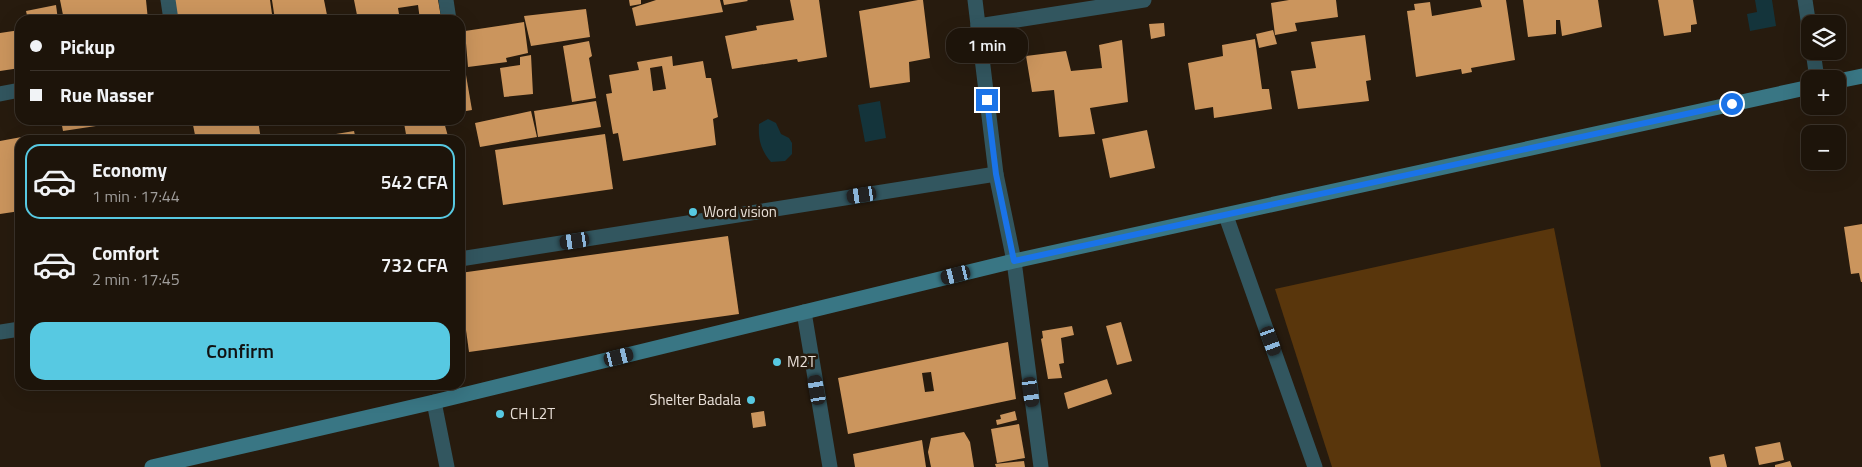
<!DOCTYPE html>
<html lang="en">
<head>
<meta charset="utf-8">
<style>
	body { margin:0; font-family:"Titillium Web",sans-serif; background:#2a2118; color:#f1f3f6; height:100vh; display:flex; flex-direction:column; font-size:19px; white-space:nowrap }
	* { box-sizing:border-box; margin:0 }
	p { font-size:16px; color:#a09e9c }
	.icon { flex:none; width:28px; height:28px; fill:none; stroke:currentColor; stroke-width:2; stroke-linecap:round; stroke-linejoin:round }
	.map { position:relative; flex:1; overflow:hidden }
	.panel { position:absolute; left:15px; top:135px; width:450px; height:255px; display:flex; flex-direction:column; background:#1d140a; border-radius:15px; box-shadow:0 5px 20px #0002,0 0 0 1px #3b332b }
	.panel>* { flex:none }
	.banner { position:absolute; left:15px; top:15px; width:450px; height:110px; border-radius:15px; box-shadow:0 5px 20px #0002,0 0 0 1px #3b332b; display:grid; align-content:center; height:110px; padding:0 15px; background:#1d140a }
	.buttons { position:absolute; left:1801px; top:15px; display:grid; gap:10px }
	.buttons a { display:grid; place-items:center; width:45px; height:45px; border-radius:10px; background:#1d140a; box-shadow:0 5px 20px #0002,0 0 0 1px #3b332b; font-size:25px }
	.end { position:absolute; width:22px; height:22px; margin:-11px; border:6px solid #1a73e8; background:#fff; box-shadow:0 0 0 2px #fff }
	.from { border-radius:50% }
	.bubble { position:absolute; height:35px; border-radius:15px; background:#1d140a; box-shadow:0 5px 20px #0002,0 0 0 1px #3b332b; font-size:16px; font-weight:600; line-height:35px; text-align:center }
	.car { position:absolute; width:15px; height:30px; margin:-15px -8px; border-radius:6px; box-shadow:0 0 4px 1px #0007; background:linear-gradient(#222 24%,#8ab4d8 0 40%,#222 0 76%,#8ab4d8 0 86%,#222 0) }
	.banner b { display:flex; align-items:center; gap:18px; height:48px; font-size:19px }
	.banner b+b { border-top:1px solid #3b332b }
	.banner i { width:12px; height:12px; background:#f1f3f6 }
	ul { padding:9px 0 0; list-style:none }
	li { display:flex; align-items:center; gap:15px; height:75px; margin:0 10px 8px; padding:0 5px; border:2px solid transparent; border-radius:15px }
	li div { flex:1 }
	li b { display:block; font-size:19px }
	li em { font-style:normal; font-weight:600 }
	li.on { border-color:#57c9e2 }
	li>.icon { width:45px; height:45px; stroke-width:1.5 }
	.button { display:flex; gap:10px; margin-top:auto; padding:10px 15px }
	.button a { flex:1; height:58px; border-radius:15px; background:#57c9e2; color:#111; font-size:20px; font-weight:600; line-height:58px; text-align:center }
	.map>svg:first-child { display:block }
	.green { fill:#59360c }
	.water { fill:#14343b }
	.building { fill:#cb955d; fill-rule:evenodd }
	.lines { fill:none; stroke-linecap:round; stroke-linejoin:round }
	.lane { stroke:#32565f; stroke-width:15 }
	.street { stroke:#32565f; stroke-width:15 }
	.secondary { stroke:#397684; stroke-width:15 }
	.route { stroke:#1a73e8; stroke-width:6 }
	.poi-dot { fill:#57c9e2; stroke:#271b0e; stroke-width:2 }
	.labels { text-anchor:middle; stroke-width:5; stroke-linejoin:round; paint-order:stroke }
	.poi-label { font-size:15px; fill:#e9e0d8; stroke:#271b0e; text-anchor:start }
</style>
</head>
<body>
<div class="map">
<svg width="1862" height="467" viewBox="0 0 1862 467">
	<rect width="100%" height="100%" fill="#271b0e"/>
	<path class="green" d="M1554,228L1601,467H1332L1275,289Z"/>
	<g class="water">
		<path d="M1755,0H1772L1776,26L1750,31L1747,14L1757,12Z"/>
		<path d="M880,101L886,138L865,142L858,105Z"/>
		<path d="M768,119L776,123L781,134L789,138L792,143V154L785,161L771,162C761,150 758,140 759,124Z"/>
	</g>
	<g class="building">
		<path d="M60,0H146L148,20H64Z"/>
		<path d="M174,0H270L272,14L235,20H177Z"/>
		<path d="M272,0H324L328,20H275Z"/>
		<path d="M354,0H438L441,17L420,20L418,5L398,8L400,20H358Z"/>
		<path d="M629,0H641V4L630,6Z"/>
		<path d="M656,0H720L723,12L636,26L632,8Z"/>
		<path d="M723,0H747L748,1L724,5Z"/>
		<path d="M790,0H819L827,57L798,62L797,59L732,69L725,36L757,30L756,26L794,20Z"/>
		<path d="M918,0H923L930,58L909,62L910,82L870,88L859,11Z"/>
		<path d="M1289,0H1336L1338,17L1295,23L1297,31L1275,35L1271,3Z"/>
		<path d="M1480,0H1506L1515,60L1471,68L1472,72L1462,74L1461,69L1416,77L1407,11L1415,10L1414,4L1430,2L1432,16L1482,7Z"/>
		<path d="M1523,0H1598L1602,27L1562,36L1560,20H1556V34L1528,37Z"/>
		<path d="M1658,0H1693L1697,24L1691,25V32L1664,36Z"/>
		<path d="M56,5L58,20H28L26,11Z"/>
		<path d="M586,9L590,37L531,46L524,16Z"/>
		<path d="M524,22L528,53L506,58L507,62L468,67L465,31Z"/>
		<path d="M1164,23L1165,36L1151,39L1149,24Z"/>
		<path d="M20,30V68L0,71V33Z"/>
		<path d="M1273,30L1277,44L1259,48L1256,34Z"/>
		<path d="M1365,35L1371,80L1366,81L1369,101L1298,109L1291,71L1316,68L1311,42Z"/>
		<path d="M1255,39L1262,89H1269L1272,109L1214,118L1213,107L1195,110L1188,63L1223,56L1222,45Z"/>
		<path d="M1122,40L1128,102L1090,108L1095,134L1059,137L1054,90L1032,92L1026,56L1066,51L1071,71L1102,68L1099,45Z"/>
		<path d="M589,41L592,56L589,58L596,98L572,102L563,46Z"/>
		<path d="M461,46L472,110L460,112V47Z"/>
		<path d="M531,55L533,94L504,97L500,68L520,65V57Z"/>
		<path d="M672,56L673,66L703,61L706,78H711L718,117L713,119L716,145L623,161L618,133L613,134L606,94L612,93L609,75L639,70L637,62ZM662,66L666,89L653,91L650,68Z"/>
		<path d="M596,101L601,127L538,137L534,111Z"/>
		<path d="M531,111L537,137L480,147L475,123Z"/>
		<path d="M61,120H129V121L63,131Z"/>
		<path d="M192,120H258L261,140H196Z"/>
		<path d="M314,120H328V121L315,123Z"/>
		<path d="M423,120H436V123L444,122L449,140H407L404,123Z"/>
		<path d="M1147,130L1155,168L1110,178L1102,139Z"/>
		<path d="M354,131L356,140H324V136Z"/>
		<path d="M605,134L613,189L503,205L495,150Z"/>
		<path d="M27,136L28,140H20V211L0,214V141Z"/>
		<path d="M1862,224V282H1861L1859,273L1851,274L1844,227Z"/>
		<path d="M728,236L739,314L469,352L460,286V273Z"/>
		<path d="M1121,322L1132,361L1117,365L1106,326Z"/>
		<path d="M1072,326L1074,335L1061,338L1064,363L1059,364L1062,378L1048,379L1041,339L1043,338L1042,331Z"/>
		<path d="M1008,342L1016,399L848,434L838,378ZM931,372L934,391L925,392L922,373Z"/>
		<path d="M1107,379L1112,394L1068,409L1064,393Z"/>
		<path d="M764,411L766,426L753,428L751,413Z"/>
		<path d="M1015,411L1017,420L997,425L996,420L1001,419L1000,415Z"/>
		<path d="M1019,424L1025,458L997,463L991,429Z"/>
		<path d="M964,432L970,442L974,467H931L928,452L931,438Z"/>
		<path d="M922,440L926,467H855L853,454Z"/>
		<path d="M1780,442L1784,460L1759,465L1755,447Z"/>
		<path d="M1724,454L1727,467H1711L1709,457Z"/>
		<path d="M1024,461L1025,467H996L995,464Z"/>
		<path d="M1790,461L1792,467H1775V465Z"/>
	</g>
	<g class="lines">
		<path class="lane" d="M434,402L447,467"/>
		<g class="street">
			<path d="M168,0L171,20"/>
			<path d="M446,0L449,20"/>
			<path d="M975,0L996,174L1014,261L1041,467"/>
			<path d="M1805,0L1810,33"/>
			<path d="M978,26L1144,0"/>
			<path d="M1813,51L1817,79"/>
			<path d="M0,94L20,90"/>
			<path d="M1226,216L1315,467"/>
			<path d="M460,259L996,174"/>
			<path d="M804,312L830,467"/>
			<path d="M0,332L20,329"/>
		</g>
		<g class="secondary">
			<path d="M1838,81L1862,76"/>
			<path d="M152,467L434,402L1014,261L1810,87"/>
		</g>
	</g>
	<g class="lines">
		<path class="route" d="M987,100L996,174L1014,261L1732,104"/>
	</g>
	<g class="poi-dot">
		<circle cx="693" cy="212" r="5"/>
		<circle cx="777" cy="362" r="5"/>
		<circle cx="751" cy="400" r="5"/>
		<circle cx="500" cy="414" r="5"/>
	</g>
	<g class="labels">
		<g class="poi-label">
			<text x="703" y="217">Word vision</text>
			<text x="787" y="367">M2T</text>
			<text x="741" y="405" text-anchor="end">Shelter Badala</text>
			<text x="510" y="419">CH L2T</text>
		</g>
	</g>
</svg>
<div class="buttons">
<a><svg class="icon" aria-label="layers" viewBox="0 0 24 24"><path d="M12 4l9 5-9 5-9-5zM3 14l9 5 9-5"/></svg></a>
<a>+</a>
<a>−</a>
</div>
<i class="end from" style="left:1732px;top:104px"></i>
<i class="end" style="left:987px;top:100px"></i>
<div class="bubble" style="left:946px;top:28px;width:82px">1 min</div>
<i class="car" style="left:862px;top:195px;rotate:261deg"></i>
<i class="car" style="left:575px;top:241px;rotate:261deg"></i>
<i class="car" style="left:956px;top:275px;rotate:256deg"></i>
<i class="car" style="left:1271px;top:341px;rotate:160deg"></i>
<i class="car" style="left:619px;top:357px;rotate:76deg"></i>
<i class="car" style="left:817px;top:390px;rotate:350deg"></i>
<i class="car" style="left:1031px;top:392px;rotate:172deg"></i>
<div class="banner">
<b><i class="from"></i>Pickup</b>
<b><i></i>Rue Nasser</b>
</div>
<section class="panel">
<ul>
<li class="on"><svg class="icon" aria-label="car" viewBox="0 0 24 24"><path d="M5 17H2v-5l4-1 3-4h7l3 4 3 1v5h-3M9 17h6M6 11h13"/><circle cx="7" cy="17" r="2"/><circle cx="17" cy="17" r="2"/></svg><div><b>Economy</b><p>1 min · 17:44</p></div><em>542 CFA</em></li>
<li><svg class="icon" aria-label="car" viewBox="0 0 24 24"><path d="M5 17H2v-5l4-1 3-4h7l3 4 3 1v5h-3M9 17h6M6 11h13"/><circle cx="7" cy="17" r="2"/><circle cx="17" cy="17" r="2"/></svg><div><b>Comfort</b><p>2 min · 17:45</p></div><em>732 CFA</em></li>
</ul>
<div class="button"><a>Confirm</a></div>
</section>
</div>
</body>
</html>
